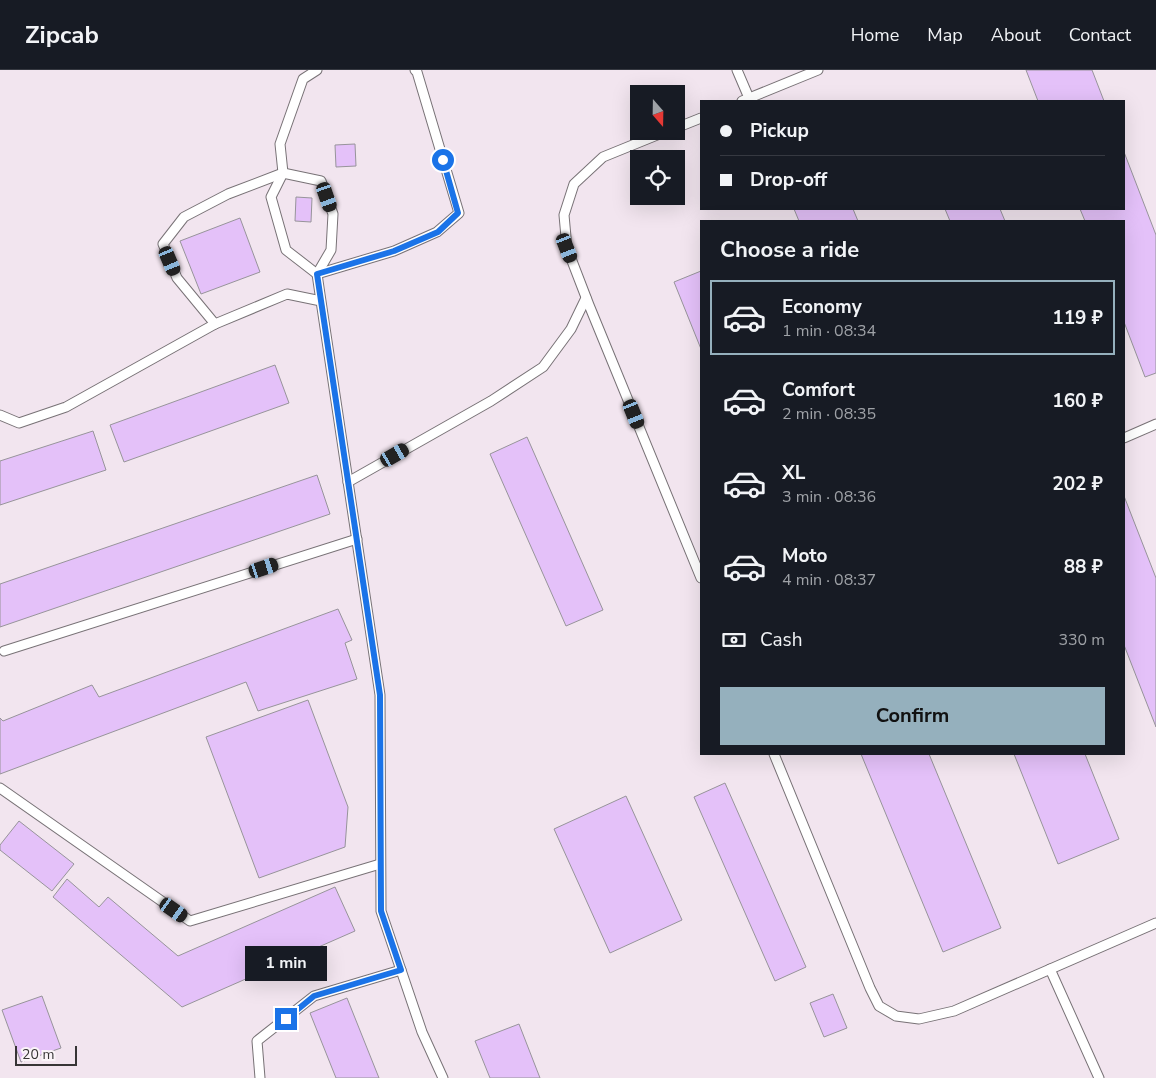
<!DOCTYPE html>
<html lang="en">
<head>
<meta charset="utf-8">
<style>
	body { margin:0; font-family:"Nunito Sans",sans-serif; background:#242831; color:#f1f3f6; height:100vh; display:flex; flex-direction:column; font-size:19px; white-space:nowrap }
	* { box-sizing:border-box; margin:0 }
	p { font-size:16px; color:#9ea1a6 }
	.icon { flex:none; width:28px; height:28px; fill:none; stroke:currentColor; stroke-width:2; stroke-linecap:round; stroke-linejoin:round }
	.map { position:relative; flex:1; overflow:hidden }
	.panel { position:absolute; left:700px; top:150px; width:425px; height:535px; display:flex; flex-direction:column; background:#171b24; border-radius:0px; box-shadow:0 5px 20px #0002 }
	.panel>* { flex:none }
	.hud { position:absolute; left:700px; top:30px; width:425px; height:110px; border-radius:0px; box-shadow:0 5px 20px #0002; display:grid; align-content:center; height:110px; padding:0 20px; background:#171b24 }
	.needle { width:32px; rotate:160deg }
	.controls { position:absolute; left:630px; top:15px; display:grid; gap:10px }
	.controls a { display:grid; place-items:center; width:55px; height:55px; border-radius:0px; background:#171b24; box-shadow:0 5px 20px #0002; font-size:25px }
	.scale { position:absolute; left:15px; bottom:12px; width:62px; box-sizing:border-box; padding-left:5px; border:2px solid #373536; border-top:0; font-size:14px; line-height:18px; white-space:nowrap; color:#373536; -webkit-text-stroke:4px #faf4f8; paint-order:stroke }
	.end { position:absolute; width:22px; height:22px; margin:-11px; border:6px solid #1a73e8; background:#fff; box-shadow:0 0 0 2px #fff }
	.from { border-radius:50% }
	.bubble { position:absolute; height:35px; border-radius:0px; background:#171b24; box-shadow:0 5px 20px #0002; font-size:16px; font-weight:700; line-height:35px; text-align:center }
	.car { position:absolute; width:15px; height:30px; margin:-15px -8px; border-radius:6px; box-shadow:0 0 4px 1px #0007; background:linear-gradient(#222 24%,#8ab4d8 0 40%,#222 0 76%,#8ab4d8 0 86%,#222 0) }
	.hud b { display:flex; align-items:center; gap:18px; height:48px; font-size:19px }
	.hud b+b { border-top:1px solid #363941 }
	.hud i { width:12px; height:12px; background:#f1f3f6 }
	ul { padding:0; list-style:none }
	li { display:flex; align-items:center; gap:15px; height:75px; margin:0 10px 8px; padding:0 10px; border:2px solid transparent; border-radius:0px }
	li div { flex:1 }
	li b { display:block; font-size:19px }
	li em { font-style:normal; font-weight:700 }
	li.selected { border-color:#95b0bd }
	li>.icon { width:45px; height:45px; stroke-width:1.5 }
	h2 { padding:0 20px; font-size:22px; line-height:60px }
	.pay { display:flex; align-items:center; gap:12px; height:55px; padding:0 20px; font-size:19px }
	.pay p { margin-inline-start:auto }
	.button { display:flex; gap:10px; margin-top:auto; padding:10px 20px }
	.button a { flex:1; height:58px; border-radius:0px; background:#95b0bd; color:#111; font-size:20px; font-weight:700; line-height:58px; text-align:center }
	header { display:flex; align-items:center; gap:30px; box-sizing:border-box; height:70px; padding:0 25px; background:#171b24; border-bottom:1px solid #363941 }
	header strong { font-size:24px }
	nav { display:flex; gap:28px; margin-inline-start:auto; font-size:18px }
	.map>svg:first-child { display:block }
	.built { fill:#f2e5ef; fill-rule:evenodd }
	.building { fill:#e4c1f9; stroke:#97949a }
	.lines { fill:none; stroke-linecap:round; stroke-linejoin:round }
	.service-casing { stroke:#787276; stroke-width:11 }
	.service { stroke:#fff; stroke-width:9 }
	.route { stroke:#1a73e8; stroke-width:6 }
</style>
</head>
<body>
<header>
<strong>Zipcab</strong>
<nav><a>Home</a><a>Map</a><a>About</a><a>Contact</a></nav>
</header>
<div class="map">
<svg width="1156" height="1008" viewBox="0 0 1156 1008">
	<rect width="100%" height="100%" fill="#faf4f8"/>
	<path class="built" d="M0,0H1156V1008H0ZM639,24H676V61H639ZM701,31H1124V139H701ZM639,89H676V126H639ZM701,151H1124V684H701Z"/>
	<g class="building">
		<path d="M1026,0H1092L1104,31H1038Z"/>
		<path d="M355,74L356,96L336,97L335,75Z"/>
		<path d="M1124,82L1156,165V303L1145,307L1124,252V151H1085L1080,139H1124Z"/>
		<path d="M296,127L312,128L311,152L295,151Z"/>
		<path d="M794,139H853L858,151H799Z"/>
		<path d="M945,139H1000L1005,151H950Z"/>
		<path d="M240,148L260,202L201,224L180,171Z"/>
		<path d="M701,201V279L674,212Z"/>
		<path d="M275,295L289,333L124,392L110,355Z"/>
		<path d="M93,361L106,400L0,435V391Z"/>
		<path d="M527,367L603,540L566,556L490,384Z"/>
		<path d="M317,405L330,444L0,557V514Z"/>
		<path d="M1124,426L1156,508V657L1124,575Z"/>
		<path d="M338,539L352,570L345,573L357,609L258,641L246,612L0,704V648L3,651L92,615L99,627Z"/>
		<path d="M308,630L348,737L345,777L259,808L206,667Z"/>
		<path d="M861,684H929L1001,858L943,882Z"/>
		<path d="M1014,684H1085L1119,769L1058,794Z"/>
		<path d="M725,713L806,897L775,911L694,727Z"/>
		<path d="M626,726L682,850L610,883L554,759Z"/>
		<path d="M19,751L74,794L52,821L0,780V775Z"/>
		<path d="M67,809L99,837L108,827L178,886L335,817L355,861L182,937L53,827Z"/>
		<path d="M833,924L847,958L824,967L810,933Z"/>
		<path d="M42,926L61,978L21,992L2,940Z"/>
		<path d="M347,928L379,1008H336L310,943Z"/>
		<path d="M519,954L540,1008H490L475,971Z"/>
	</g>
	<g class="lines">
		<defs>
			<g id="service">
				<path d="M737,0L749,28"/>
				<path d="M742,31L818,0"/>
				<path d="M676,58L701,48"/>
				<path d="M667,61L603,87L574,114L564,145L567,178L589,235L701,508"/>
				<path d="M317,204L394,181L437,162L459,143L417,2L415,0"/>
				<path d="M317,204L286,180L271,127L283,103L280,74L303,9L317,0"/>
				<path d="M321,231L287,224L215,254L177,208L163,174L184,147L228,124L283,103L321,111L333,144L331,180L317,204L321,231L380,625L381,841L422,962L443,1008"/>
				<path d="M0,345L19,353L66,337L215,254"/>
				<path d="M1124,368L1156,354"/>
				<path d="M348,412L491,331L543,297L571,259L586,228"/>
				<path d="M4,581L357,469"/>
				<path d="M774,684L870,918L879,936L896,946L919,949L954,941L1156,853"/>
				<path d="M0,718L190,851L380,794"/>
				<path d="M1050,899L1099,1008"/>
				<path d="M260,1008L257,971L314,926L401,900"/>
			</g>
		</defs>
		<use href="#service" class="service-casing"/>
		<use href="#service" class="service"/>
	</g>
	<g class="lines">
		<path class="route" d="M286,949L314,926L401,900L381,841L380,625L317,204L394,181L438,162L458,143L443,90"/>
	</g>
</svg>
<div class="controls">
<a><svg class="needle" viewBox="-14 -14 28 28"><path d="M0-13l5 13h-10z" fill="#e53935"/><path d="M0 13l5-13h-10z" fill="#9ea1a6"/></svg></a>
<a><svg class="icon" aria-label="locate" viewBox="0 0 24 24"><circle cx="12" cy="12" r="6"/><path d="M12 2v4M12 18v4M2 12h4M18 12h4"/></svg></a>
</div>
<div class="scale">20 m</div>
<i class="end from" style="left:443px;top:90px"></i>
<i class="end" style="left:286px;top:949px"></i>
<div class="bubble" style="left:245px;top:876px;width:82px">1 min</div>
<i class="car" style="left:327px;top:127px;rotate:161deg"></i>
<i class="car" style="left:567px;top:178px;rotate:159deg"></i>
<i class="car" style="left:170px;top:191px;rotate:157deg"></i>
<i class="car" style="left:634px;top:344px;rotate:158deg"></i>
<i class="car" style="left:395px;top:385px;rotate:60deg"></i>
<i class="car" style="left:264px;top:498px;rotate:72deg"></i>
<i class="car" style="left:174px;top:840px;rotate:125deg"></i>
<div class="hud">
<b><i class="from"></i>Pickup</b>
<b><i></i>Drop-off</b>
</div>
<section class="panel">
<h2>Choose a ride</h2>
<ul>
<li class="selected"><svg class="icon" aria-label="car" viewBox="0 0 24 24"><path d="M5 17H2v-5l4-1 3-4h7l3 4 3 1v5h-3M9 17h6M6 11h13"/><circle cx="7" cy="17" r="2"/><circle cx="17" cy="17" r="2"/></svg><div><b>Economy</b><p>1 min · 08:34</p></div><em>119 ₽</em></li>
<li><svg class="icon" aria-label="car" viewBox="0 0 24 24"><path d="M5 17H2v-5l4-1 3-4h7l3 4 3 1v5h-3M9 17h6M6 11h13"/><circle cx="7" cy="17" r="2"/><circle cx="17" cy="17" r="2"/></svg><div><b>Comfort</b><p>2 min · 08:35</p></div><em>160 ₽</em></li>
<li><svg class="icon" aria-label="car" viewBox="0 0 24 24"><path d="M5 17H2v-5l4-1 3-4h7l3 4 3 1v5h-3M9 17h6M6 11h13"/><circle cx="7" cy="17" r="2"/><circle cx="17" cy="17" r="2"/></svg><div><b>XL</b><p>3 min · 08:36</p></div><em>202 ₽</em></li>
<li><svg class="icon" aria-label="car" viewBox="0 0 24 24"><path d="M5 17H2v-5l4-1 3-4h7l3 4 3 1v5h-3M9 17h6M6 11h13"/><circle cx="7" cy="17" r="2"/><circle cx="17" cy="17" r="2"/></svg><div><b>Moto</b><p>4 min · 08:37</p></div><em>88 ₽</em></li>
</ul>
<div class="pay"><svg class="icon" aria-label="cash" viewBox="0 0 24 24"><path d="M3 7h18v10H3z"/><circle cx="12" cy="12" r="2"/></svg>Cash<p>330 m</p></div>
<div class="button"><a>Confirm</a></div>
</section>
</div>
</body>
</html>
